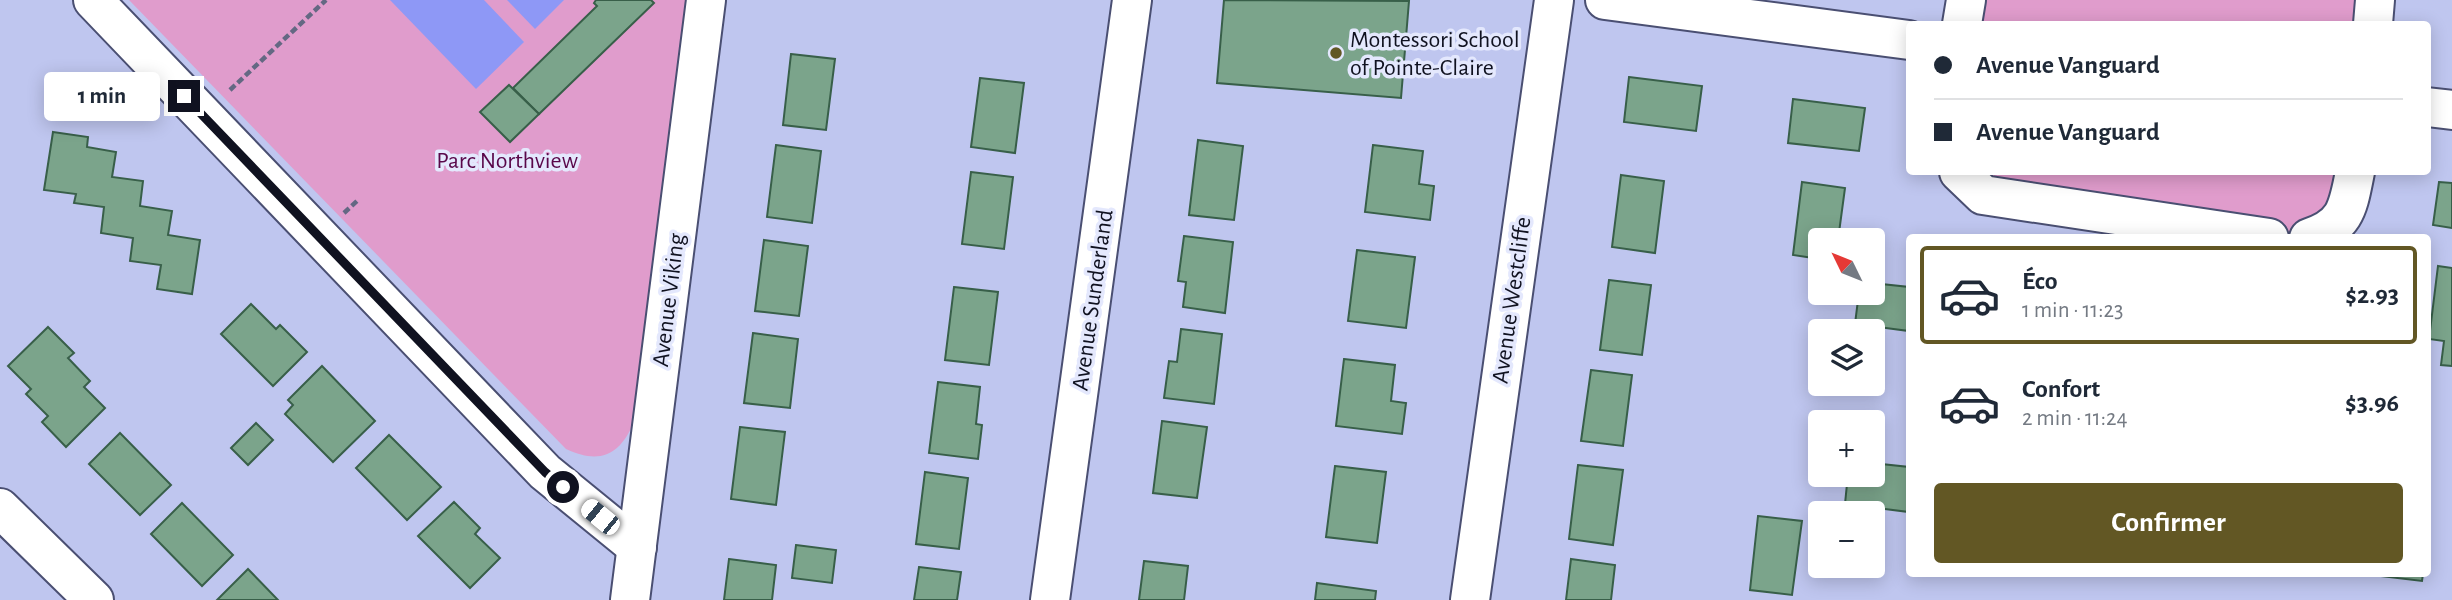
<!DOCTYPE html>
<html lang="fr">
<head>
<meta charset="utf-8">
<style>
	body { margin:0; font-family:"Alegreya Sans",sans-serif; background:#f6f6f7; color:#1f2937; height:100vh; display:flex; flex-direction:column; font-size:26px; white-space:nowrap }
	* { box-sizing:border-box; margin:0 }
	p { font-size:23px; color:#747a83 }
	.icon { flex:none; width:38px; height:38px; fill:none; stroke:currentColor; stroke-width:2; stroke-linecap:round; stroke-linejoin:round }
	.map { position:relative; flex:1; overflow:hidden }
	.side { position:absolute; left:1906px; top:234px; width:525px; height:343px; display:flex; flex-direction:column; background:#fff; border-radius:7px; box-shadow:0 4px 18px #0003 }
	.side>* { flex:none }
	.guide { position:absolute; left:1906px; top:21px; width:525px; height:154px; border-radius:7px; box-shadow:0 4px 18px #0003; display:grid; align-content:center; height:154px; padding:0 28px; background:#fff }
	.needle { width:46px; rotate:313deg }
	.fabs { position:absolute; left:1808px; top:228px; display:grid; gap:14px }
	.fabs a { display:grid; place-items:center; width:77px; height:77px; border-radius:7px; background:#fff; box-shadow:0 4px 18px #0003; font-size:35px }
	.end { position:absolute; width:32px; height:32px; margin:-16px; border:9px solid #101220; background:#fff; box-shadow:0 0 0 4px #fff }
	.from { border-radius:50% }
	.bubble { position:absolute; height:49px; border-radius:7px; background:#fff; box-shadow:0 4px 18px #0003; font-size:23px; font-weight:700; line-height:49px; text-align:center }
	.car { position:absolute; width:21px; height:42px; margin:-21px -10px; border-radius:9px; box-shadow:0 0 5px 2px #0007; background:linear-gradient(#fff 24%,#345 0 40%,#fff 0 76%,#345 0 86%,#fff 0) }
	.guide b { display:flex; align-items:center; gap:24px; height:66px; font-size:26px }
	.guide b+b { border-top:2px solid #e0e1e3 }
	.guide i { width:18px; height:18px; background:#1f2937 }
	ul { padding:12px 0 0; list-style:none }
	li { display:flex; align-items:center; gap:21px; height:98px; margin:0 14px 10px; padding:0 14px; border:4px solid transparent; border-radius:7px }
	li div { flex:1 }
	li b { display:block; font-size:26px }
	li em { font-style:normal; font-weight:700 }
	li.current { border-color:#625724 }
	li>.icon { width:63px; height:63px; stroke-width:1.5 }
	.action { display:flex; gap:14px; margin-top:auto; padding:14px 28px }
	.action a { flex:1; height:80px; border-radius:7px; background:#625724; color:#fff; font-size:28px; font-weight:700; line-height:80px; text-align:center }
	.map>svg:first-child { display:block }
	.green { fill:#e09ccc }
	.water { fill:#8e98f6 }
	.building { fill:#7ba48b; stroke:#385f49; stroke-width:2 }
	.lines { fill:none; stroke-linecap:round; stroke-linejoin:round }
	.minor-casing { stroke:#4a4f72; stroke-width:42 }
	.path { stroke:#646883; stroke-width:4.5; stroke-dasharray:7 3.5; stroke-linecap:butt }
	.minor { stroke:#fff; stroke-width:38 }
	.route { stroke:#101220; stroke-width:9 }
	.poi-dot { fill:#625724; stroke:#e4e8fd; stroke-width:2.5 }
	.labels { text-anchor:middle; stroke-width:7; stroke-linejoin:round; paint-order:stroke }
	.poi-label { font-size:24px; fill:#101220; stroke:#e4e8fd; text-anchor:start }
	.park-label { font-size:24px; fill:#59074a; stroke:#e4e8fd }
	.street-label { font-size:24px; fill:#101220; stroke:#e4e8fd }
</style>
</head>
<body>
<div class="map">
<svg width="2452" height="600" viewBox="0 0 2452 600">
	<rect width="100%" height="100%" fill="#bfc6ef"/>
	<g class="green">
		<path d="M129,0H690L634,422C620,455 600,465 566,449Z"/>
		<path d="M1966,0H2375L2373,24H1962Z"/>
		<path d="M1959,172H2355L2309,238H2269Z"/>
	</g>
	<g class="water">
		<path d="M390,0H484L524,42L476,89Z"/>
		<path d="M507,0H564L535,29Z"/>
	</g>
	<g class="building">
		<path d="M596,0H651L654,3L539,114L513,88L597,6L594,3Z"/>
		<path d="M1224,0L1409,1L1401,98L1217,83Z"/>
		<path d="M791,54L835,59L826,130L783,125Z"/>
		<path d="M1629,77L1702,86L1696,131L1624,122Z"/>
		<path d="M980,78L1024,83L1015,153L971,147Z"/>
		<path d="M509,85L539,114L510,142L480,112Z"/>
		<path d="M1793,99L1865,108L1859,151L1788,143Z"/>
		<path d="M53,132L88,137L87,147L116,152L112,177L143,181L140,206L172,211L168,235L200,240L192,294L157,289L161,265L130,261L133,238L101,233L104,207L74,203L76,194L44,190Z"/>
		<path d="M1198,140L1243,146L1234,220L1189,215Z"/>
		<path d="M776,145L821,151L812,223L767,217Z"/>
		<path d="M1373,145L1423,151L1419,184L1434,186L1430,220L1365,212Z"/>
		<path d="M971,172L1013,177L1004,249L962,244Z"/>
		<path d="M1621,175L1664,181L1655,253L1612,247Z"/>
		<path d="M1802,182L1845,188L1838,240H1820V259L1793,255Z"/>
		<path d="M2439,182L2452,183V228L2433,225Z"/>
		<path d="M1184,236L1233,242L1225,313L1183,307L1186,282L1178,281Z"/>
		<path d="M764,240L808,246L799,316L755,311Z"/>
		<path d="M1357,250L1415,257L1406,328L1348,321Z"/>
		<path d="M2438,266L2452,268V366L2441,365L2444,341L2429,339Z"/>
		<path d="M1609,280L1651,285L1642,355L1600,350Z"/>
		<path d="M1872,283L1909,287V331L1855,324L1859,292H1872Z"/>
		<path d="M954,287L998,292L989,365L945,360Z"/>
		<path d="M251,304L276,329L280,325L307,352L273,386L221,334Z"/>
		<path d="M48,327L74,353L68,358L90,381L84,387L105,408L66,447L42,422L48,416L26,394L31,389L8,366Z"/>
		<path d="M1181,329L1222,334L1214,404L1164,398L1169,361L1177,362Z"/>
		<path d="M753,333L798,339L790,408L744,403Z"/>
		<path d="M1344,359L1395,365L1391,401L1406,403L1402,434L1336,426Z"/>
		<path d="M322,366L375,421L333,462L285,414L293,405L288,400Z"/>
		<path d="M1591,370L1632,375L1623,446L1581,441Z"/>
		<path d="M938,382L980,387L976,424L982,425L978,459L929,453Z"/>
		<path d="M1162,421L1207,427L1197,498L1153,493Z"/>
		<path d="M256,423L273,440L248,465L231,448Z"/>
		<path d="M740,427L785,432L776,505L731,499Z"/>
		<path d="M120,433L171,485L140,515L89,464Z"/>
		<path d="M389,435L441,487L407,520L356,468Z"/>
		<path d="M1872,463L1909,467V512L1845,504L1848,474H1872Z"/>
		<path d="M1578,465L1623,470L1613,545L1569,539Z"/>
		<path d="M1335,466L1386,472L1377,543L1326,537Z"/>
		<path d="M925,472L968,478L959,549L916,544Z"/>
		<path d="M454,502L480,528L475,534L500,558L470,588L418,536Z"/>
		<path d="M182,503L233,555L202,586L151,534Z"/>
		<path d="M1758,516L1802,521L1792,595L1750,590Z"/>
		<path d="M796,545L836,550L832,583L792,578Z"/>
		<path d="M729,559L776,565L772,600H724Z"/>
		<path d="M1571,559L1615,565L1611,600H1566Z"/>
		<path d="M1144,561L1188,566L1184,600H1139Z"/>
		<path d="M919,567L961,572L957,600H914Z"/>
		<path d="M248,569L278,600H217Z"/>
		<path d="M2364,574H2423L2422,581Z"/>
		<path d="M1317,583L1376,591L1375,600H1315Z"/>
	</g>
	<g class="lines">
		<defs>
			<g id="minor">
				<path d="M93,0L545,472L637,547"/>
				<path d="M1605,0L1909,40"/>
				<path d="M1962,24L1966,0"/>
				<path d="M2373,24L2375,0"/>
				<path d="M2427,107L2452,110"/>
				<path d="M1959,172L1983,195L2269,238"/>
				<path d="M2309,238C2347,226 2348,206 2355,172"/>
				<path d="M0,508L94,600"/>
				<path d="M630,600L706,0"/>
				<path d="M1050,600L1132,0"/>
				<path d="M1470,600L1554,0"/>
			</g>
		</defs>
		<use href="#minor" class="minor-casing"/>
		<g class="path">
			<path d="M230,90L326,0"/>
			<path d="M344,213L357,201"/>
		</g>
		<use href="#minor" class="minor"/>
	</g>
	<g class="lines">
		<path class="route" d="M184,96L545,472L563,487"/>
	</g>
	<circle class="poi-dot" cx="1336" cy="53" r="7"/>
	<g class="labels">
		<g class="poi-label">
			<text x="1350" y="47">Montessori School<tspan x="1350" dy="28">of Pointe-Claire</tspan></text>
		</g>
		<g class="park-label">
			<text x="507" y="168">Parc Northview</text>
		</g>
		<g class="street-label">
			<text transform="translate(668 300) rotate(-83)" y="8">Avenue Viking</text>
			<text transform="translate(1092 300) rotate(-82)" y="8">Avenue Sunderland</text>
			<text transform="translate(1511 300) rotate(-82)" y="8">Avenue Westcliffe</text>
		</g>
	</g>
</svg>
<div class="fabs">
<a><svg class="needle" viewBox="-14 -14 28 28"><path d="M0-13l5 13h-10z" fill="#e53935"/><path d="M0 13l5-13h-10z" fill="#747a83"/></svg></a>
<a><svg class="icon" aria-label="layers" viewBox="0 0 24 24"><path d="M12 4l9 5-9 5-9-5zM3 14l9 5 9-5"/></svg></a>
<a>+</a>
<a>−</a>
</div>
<i class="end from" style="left:563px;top:487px"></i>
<i class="end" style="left:184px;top:96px"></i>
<div class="bubble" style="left:44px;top:72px;width:116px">1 min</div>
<i class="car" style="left:600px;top:517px;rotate:309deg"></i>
<div class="guide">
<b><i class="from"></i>Avenue Vanguard</b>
<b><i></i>Avenue Vanguard</b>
</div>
<section class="side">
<ul>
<li class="current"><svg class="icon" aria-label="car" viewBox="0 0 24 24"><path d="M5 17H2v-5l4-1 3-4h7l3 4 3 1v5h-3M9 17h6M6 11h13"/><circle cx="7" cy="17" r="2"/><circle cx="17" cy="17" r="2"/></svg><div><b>Éco</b><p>1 min · 11:23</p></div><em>$2.93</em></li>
<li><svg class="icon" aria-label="car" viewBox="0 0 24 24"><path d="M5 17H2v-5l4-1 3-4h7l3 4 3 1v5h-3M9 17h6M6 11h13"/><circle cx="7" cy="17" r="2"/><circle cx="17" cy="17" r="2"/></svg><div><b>Confort</b><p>2 min · 11:24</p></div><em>$3.96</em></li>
</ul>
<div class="action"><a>Confirmer</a></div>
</section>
</div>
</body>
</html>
